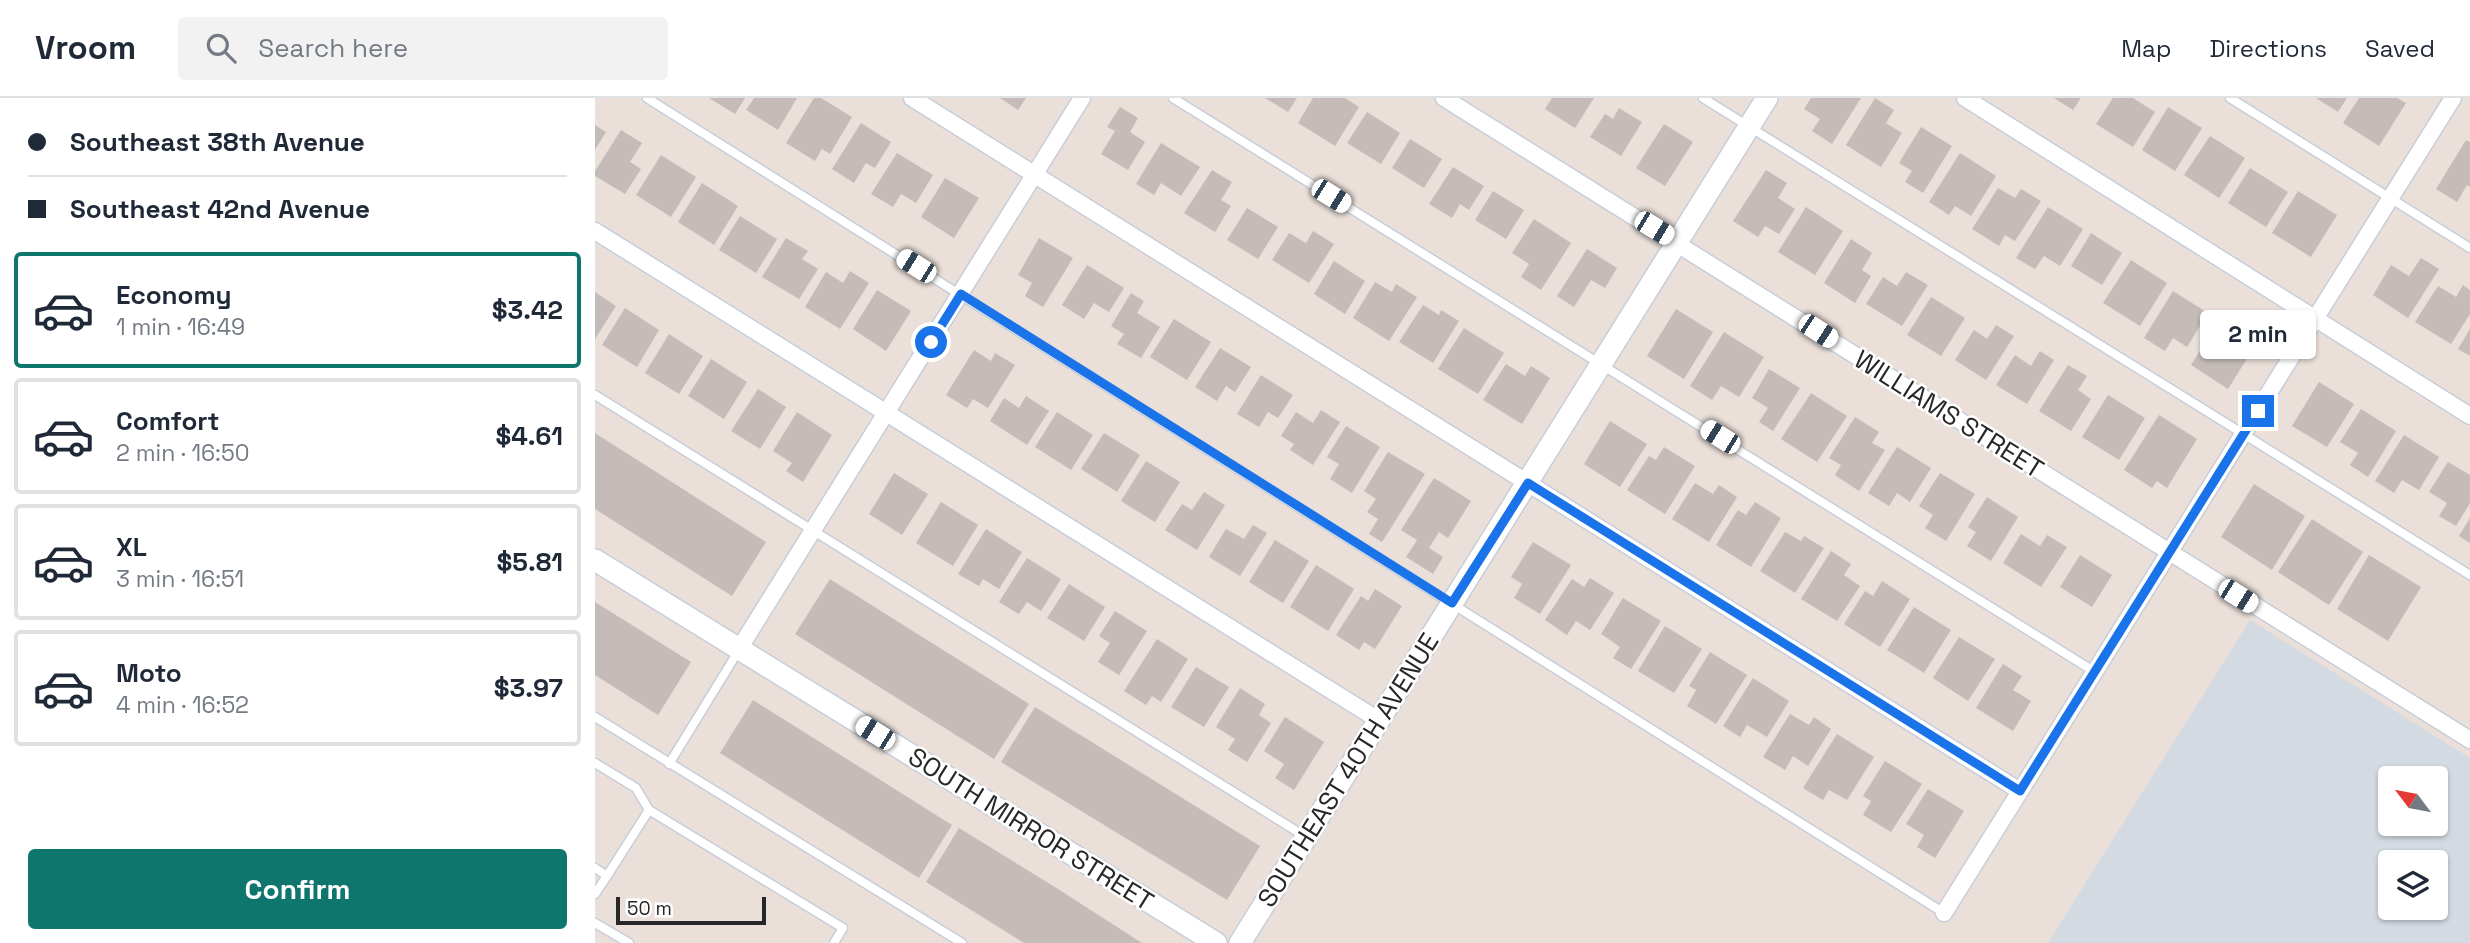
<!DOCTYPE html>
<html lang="en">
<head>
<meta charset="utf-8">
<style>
	body { margin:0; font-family:"Space Grotesk",sans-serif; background:#f2f2f3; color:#1f2937; height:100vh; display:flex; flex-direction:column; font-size:26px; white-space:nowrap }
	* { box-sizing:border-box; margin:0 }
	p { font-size:23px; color:#747a83 }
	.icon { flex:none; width:38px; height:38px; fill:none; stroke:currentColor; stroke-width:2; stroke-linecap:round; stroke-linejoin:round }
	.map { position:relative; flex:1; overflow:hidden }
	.drawer { display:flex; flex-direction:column; background:#fff; width:595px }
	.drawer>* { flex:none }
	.guide { display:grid; align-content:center; height:154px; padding:0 28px; background:#fff }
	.needle { width:46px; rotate:302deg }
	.tools { position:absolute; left:1783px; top:668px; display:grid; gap:14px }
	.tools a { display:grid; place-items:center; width:70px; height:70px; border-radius:7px; background:#fff; box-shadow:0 2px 5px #0004; font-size:35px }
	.scale { position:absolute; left:21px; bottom:18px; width:150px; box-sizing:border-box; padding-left:7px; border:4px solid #272727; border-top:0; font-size:19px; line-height:24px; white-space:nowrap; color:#272727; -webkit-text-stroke:5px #fff; paint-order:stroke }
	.end { position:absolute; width:32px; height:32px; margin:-16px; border:9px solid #1a73e8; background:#fff; box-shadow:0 0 0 4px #fff }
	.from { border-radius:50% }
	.bubble { position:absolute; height:49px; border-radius:7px; background:#fff; box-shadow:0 2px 5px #0004; font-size:23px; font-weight:700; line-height:49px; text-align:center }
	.car { position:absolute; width:21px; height:42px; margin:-21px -10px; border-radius:9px; box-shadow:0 0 5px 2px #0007; background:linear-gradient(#fff 24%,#345 0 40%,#fff 0 76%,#345 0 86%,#fff 0) }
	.guide b { display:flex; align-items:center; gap:24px; height:66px; font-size:26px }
	.guide b+b { border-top:2px solid #e0e1e3 }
	.guide i { width:18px; height:18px; background:#1f2937 }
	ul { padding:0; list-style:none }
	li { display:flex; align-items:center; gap:21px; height:116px; margin:0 14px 10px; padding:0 14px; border:4px solid #e0e1e3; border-radius:7px }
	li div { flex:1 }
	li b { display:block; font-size:26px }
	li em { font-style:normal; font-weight:700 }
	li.selected { border-color:#0f766e }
	li>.icon { width:63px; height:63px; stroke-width:1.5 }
	.primary-button { display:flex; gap:14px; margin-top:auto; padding:14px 28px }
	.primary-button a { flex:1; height:80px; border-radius:7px; background:#0f766e; color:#fff; font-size:28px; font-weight:700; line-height:80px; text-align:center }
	header { display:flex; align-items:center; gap:42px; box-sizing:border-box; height:98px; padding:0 35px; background:#fff; border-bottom:2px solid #e0e1e3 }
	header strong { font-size:33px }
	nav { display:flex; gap:38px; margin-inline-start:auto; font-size:24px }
	.search { width:490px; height:63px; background:#f2f2f3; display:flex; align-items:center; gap:18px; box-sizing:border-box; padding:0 24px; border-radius:7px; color:#747a83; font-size:26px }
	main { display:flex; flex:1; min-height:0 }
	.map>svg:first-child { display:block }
	.airport { fill:#d4dae2; fill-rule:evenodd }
	.building { fill:#c5bcb9 }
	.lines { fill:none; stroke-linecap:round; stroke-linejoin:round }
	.service-casing { stroke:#c7ced9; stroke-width:11 }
	.minor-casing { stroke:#c7ced9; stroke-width:19 }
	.tertiary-casing { stroke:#c7ced9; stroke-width:24 }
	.service { stroke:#fff; stroke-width:8 }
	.minor { stroke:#fff; stroke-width:16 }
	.tertiary { stroke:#fff; stroke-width:21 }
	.route { stroke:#1a73e8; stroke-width:9 }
	.labels { text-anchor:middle; stroke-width:5; stroke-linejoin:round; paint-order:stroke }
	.street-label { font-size:26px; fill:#272727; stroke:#fff }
</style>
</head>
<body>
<header>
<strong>Vroom</strong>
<div class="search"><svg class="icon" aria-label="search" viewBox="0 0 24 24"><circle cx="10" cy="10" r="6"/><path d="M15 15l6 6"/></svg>Search here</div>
<nav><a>Map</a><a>Directions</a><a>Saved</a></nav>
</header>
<main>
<section class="drawer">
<div class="guide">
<b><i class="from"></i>Southeast 38th Avenue</b>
<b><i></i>Southeast 42nd Avenue</b>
</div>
<ul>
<li class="selected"><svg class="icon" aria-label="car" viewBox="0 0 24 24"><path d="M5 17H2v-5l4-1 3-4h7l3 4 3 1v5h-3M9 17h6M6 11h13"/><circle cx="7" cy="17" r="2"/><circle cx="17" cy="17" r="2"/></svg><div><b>Economy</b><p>1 min · 16:49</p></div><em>$3.42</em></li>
<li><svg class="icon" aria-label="car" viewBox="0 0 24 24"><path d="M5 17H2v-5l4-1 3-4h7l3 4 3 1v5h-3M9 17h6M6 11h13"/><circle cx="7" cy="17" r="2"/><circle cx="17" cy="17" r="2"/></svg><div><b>Comfort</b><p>2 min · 16:50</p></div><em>$4.61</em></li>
<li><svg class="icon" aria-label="car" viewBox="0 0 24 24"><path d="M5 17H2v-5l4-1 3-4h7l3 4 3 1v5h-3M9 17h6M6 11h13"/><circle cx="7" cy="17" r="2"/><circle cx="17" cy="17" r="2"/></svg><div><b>XL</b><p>3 min · 16:51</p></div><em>$5.81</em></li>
<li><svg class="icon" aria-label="car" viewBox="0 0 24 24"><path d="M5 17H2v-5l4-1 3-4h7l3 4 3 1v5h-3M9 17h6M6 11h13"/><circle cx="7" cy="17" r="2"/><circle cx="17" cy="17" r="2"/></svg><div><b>Moto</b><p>4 min · 16:52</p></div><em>$3.97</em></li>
</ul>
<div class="primary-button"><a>Confirm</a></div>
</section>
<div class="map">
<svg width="1875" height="845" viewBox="0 0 1875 845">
	<rect width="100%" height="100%" fill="#eadfd9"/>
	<path class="airport" d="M1655,522L1875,660V841L1873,845H1453ZM1796,681H1841V726H1796ZM1796,765H1841V810H1796Z"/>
	<g class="building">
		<path d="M114,0H150L140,16Z"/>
		<path d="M159,0H202L183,32L151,12Z"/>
		<path d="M219,0H226L257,19L235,56L227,51L220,63L191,45Z"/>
		<path d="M405,0H431L423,12Z"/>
		<path d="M670,0H702L693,14Z"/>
		<path d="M718,0H750L764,9L740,48L703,25Z"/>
		<path d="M957,0H999L980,30L950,11Z"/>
		<path d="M1216,0H1266L1237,46L1217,33L1225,21L1209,11Z"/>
		<path d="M1280,0L1299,12L1291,25L1307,35L1286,69L1251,47Z"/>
		<path d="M1459,0H1486L1478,12Z"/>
		<path d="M1518,0H1538L1560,14L1538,49L1501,26Z"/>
		<path d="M1721,0H1752L1743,14Z"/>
		<path d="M1764,0H1802L1811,5L1784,48L1748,25Z"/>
		<path d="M525,9L543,20L535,34L550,44L533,72L506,56L520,33L512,29Z"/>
		<path d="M1573,9L1607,30L1580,73L1547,52Z"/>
		<path d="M1024,10L1047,24L1026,58L995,39L1010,16L1018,21Z"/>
		<path d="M772,14L805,35L786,66L752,45Z"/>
		<path d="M266,25L296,44L280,70L271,65L259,85L237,71Z"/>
		<path d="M1069,26L1098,44L1070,88L1041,70Z"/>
		<path d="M0,27L11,34L0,52Z"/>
		<path d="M1326,29L1357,48L1328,95L1310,84L1317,73L1304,65Z"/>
		<path d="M26,32L47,45L35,64L46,71L30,96L0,78V73Z"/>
		<path d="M1615,38L1650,60L1624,100L1589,77Z"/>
		<path d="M815,41L847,61L829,90L797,70Z"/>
		<path d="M1871,42L1875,44V89L1872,87L1862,104L1841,91Z"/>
		<path d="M566,45L605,69L586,98L566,85L559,97L541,86Z"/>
		<path d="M302,55L338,77L321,105L306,96L298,109L276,96Z"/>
		<path d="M1365,55L1401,78L1376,118L1360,108L1354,117L1334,104Z"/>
		<path d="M66,57L101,79L76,119L41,97Z"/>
		<path d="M858,69L889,88L874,112L865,106L857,120L834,106Z"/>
		<path d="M1655,70L1693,94L1671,129L1633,105Z"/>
		<path d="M617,72L637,84L626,102L636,108L620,134L589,115Z"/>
		<path d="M1171,72L1192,85L1183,100L1200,111L1184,136L1170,128L1163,139L1138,123Z"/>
		<path d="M350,80L384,100L359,140L326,119Z"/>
		<path d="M107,85L143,108L119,147L83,124Z"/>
		<path d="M1403,90L1420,100L1426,91L1446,103L1420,143L1410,137L1404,148L1377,131Z"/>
		<path d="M898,93L929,112L911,141L880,122Z"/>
		<path d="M1703,93L1742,117L1716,159L1677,135Z"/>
		<path d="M1211,109L1248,133L1220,177L1183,154Z"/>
		<path d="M1453,109L1488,131L1465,168L1449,158L1440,171L1421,160Z"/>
		<path d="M652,110L683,129L663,161L632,142Z"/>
		<path d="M145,118L182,141L161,175L124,152Z"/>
		<path d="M939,121L976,145L946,192L926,179L934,166L917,155Z"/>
		<path d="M718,133L739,146L714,185L677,162L694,135L711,145Z"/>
		<path d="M1496,135L1527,155L1507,187L1476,168Z"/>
		<path d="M191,140L213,153L207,161L223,171L204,201L167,179Z"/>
		<path d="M444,140L478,160L448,209L430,198L437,185L423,177Z"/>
		<path d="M1256,141L1277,155L1267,172L1276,178L1260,205L1229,185Z"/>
		<path d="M992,151L1022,170L1010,190L996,182L979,209L962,198Z"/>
		<path d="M1826,160L1844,171L1813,220L1778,197L1796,167L1814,178Z"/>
		<path d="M1536,162L1572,185L1545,228L1508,205Z"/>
		<path d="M739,163L770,183L750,216L719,196Z"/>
		<path d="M492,167L529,190L514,214L499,205L489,221L467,207Z"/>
		<path d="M255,173L274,185L245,231L210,209L231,174L248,185Z"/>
		<path d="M1311,174L1333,187L1307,228L1271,206L1288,179L1302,188Z"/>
		<path d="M780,184L797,194L801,186L822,199L794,243L758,220Z"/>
		<path d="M1868,187L1875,192V216L1856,246L1820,224L1843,188L1861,199Z"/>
		<path d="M282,192L316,213L291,253L258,231Z"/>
		<path d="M1578,193L1613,215L1592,249L1578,240L1570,253L1549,240Z"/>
		<path d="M0,194L21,208L0,241Z"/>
		<path d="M536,195L549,203L542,215L565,229L546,260L522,246L529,236L516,228Z"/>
		<path d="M1336,199L1370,220L1346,258L1312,237Z"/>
		<path d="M828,207L844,217L846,212L864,223L838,265L804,244Z"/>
		<path d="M30,210L64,232L42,269L7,247Z"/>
		<path d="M1081,211L1118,234L1089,281L1052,258Z"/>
		<path d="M579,221L616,244L592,282L555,259Z"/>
		<path d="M1624,223L1661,246L1633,291L1596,267Z"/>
		<path d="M1401,227L1419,238L1391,282L1360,262L1379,232L1392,241Z"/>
		<path d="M869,230L909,255L883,296L843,271Z"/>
		<path d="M1875,231V258L1863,251Z"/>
		<path d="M1129,234L1169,259L1144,299L1126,288L1117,302L1095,288Z"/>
		<path d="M74,236L108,258L84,296L50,275Z"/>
		<path d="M625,250L656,269L640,294L631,288L622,303L600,289Z"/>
		<path d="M379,252L396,263L400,255L420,267L393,310L378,301L372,310L351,297Z"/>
		<path d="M1445,253L1459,262L1432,306L1401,287L1420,257L1436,268Z"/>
		<path d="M116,261L152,284L129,321L93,298Z"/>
		<path d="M911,266L930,278L936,268L955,280L927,326L888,302Z"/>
		<path d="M1473,267L1492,278L1483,292L1496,301L1476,333L1444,313Z"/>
		<path d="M1174,271L1205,290L1178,333L1164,324L1173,310L1157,300Z"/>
		<path d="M666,277L698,297L683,320L673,314L664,329L642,316Z"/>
		<path d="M1724,284L1759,306L1732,349L1697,328Z"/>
		<path d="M163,291L191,309L165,351L136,333Z"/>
		<path d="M1216,295L1252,318L1222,364L1186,341Z"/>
		<path d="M1513,297L1550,320L1524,362L1487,339Z"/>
		<path d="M431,298L454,313L432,347L395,323L409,300L424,310Z"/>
		<path d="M1766,311L1801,333L1773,379L1755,367L1763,355L1745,344Z"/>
		<path d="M726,312L745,324L718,367L695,352L699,346L686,338L701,314L718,325Z"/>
		<path d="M202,314L237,337L208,384L191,373L197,365L178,353Z"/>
		<path d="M462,314L498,337L476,372L440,349Z"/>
		<path d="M1564,317L1602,341L1572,390L1562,383L1557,390L1529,372Z"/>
		<path d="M1260,319L1284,334L1277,345L1290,352L1264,393L1240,377L1246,367L1234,360Z"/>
		<path d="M1015,323L1052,346L1025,389L989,366Z"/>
		<path d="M751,328L785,349L757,395L735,381L744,366L732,359Z"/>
		<path d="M0,335L171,444L137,498L0,411Z"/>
		<path d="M509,335L545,357L522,394L486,371Z"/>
		<path d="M1809,337L1844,359L1824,392L1807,382L1799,395L1780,383Z"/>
		<path d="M1069,349L1100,368L1070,416L1032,392L1054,358L1061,362Z"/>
		<path d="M1302,349L1336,370L1315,404L1302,395L1294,408L1273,395Z"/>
		<path d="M793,354L830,376L787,444L774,436L783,421L772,414L781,401L769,393Z"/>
		<path d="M551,363L585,384L560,424L526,403Z"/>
		<path d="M1853,364L1875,377V405L1861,428L1844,418L1852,405L1834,394Z"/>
		<path d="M299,375L333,396L307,437L274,416Z"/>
		<path d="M1345,375L1380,396L1351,443L1330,430L1338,417L1324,408Z"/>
		<path d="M839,380L876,403L853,440L844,434L834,450L848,459L838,476L811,459L822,442L806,432Z"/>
		<path d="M1100,385L1118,396L1124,387L1142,399L1114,444L1077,421Z"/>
		<path d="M1659,386L1710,418L1677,472L1626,439Z"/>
		<path d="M609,394L630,407L602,452L570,432L587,406L597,412Z"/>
		<path d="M1392,399L1423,419L1396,463L1372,448L1381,434L1373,429Z"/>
		<path d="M346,404L383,427L358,468L321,445Z"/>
		<path d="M1160,404L1186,420L1156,469L1121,447L1143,412L1151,417Z"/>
		<path d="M1875,420V445L1864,438Z"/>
		<path d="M1717,421L1768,454L1734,507L1683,474Z"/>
		<path d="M658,427L672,435L645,478L614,459L631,431L649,441Z"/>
		<path d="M391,431L427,454L404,491L388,481L384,488L363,476Z"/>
		<path d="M1190,434L1206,443L1209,438L1229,450L1200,495L1165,473Z"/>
		<path d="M1426,436L1445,448L1452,437L1472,449L1446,489L1408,465Z"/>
		<path d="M680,442L714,463L688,505L654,484Z"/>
		<path d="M938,444L976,467L945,516L919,500L927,486L916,479Z"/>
		<path d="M1236,453L1256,466L1249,477L1265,488L1242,523L1206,501Z"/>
		<path d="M1485,457L1517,477L1497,509L1465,489Z"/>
		<path d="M1774,457L1826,489L1793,543L1742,511Z"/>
		<path d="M432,460L466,481L446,513L432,504L424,516L404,504Z"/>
		<path d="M721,467L759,491L733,533L695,509Z"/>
		<path d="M995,480L1019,495L995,532L981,523L972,537L950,522L977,481L989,489Z"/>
		<path d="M235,481L434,606L399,661L200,536Z"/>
		<path d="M1287,483L1315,501L1285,549L1249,526L1270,493L1278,498Z"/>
		<path d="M474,486L510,509L489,543L452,520Z"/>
		<path d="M780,491L807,508L780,551L769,544L764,552L741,537L766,498L773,503Z"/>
		<path d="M1028,500L1066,523L1036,571L1018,560L1025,549L1006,536Z"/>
		<path d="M0,504L96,564L63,617L0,577Z"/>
		<path d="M1319,509L1356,532L1329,575L1292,552Z"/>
		<path d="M520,513L552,533L524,577L503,564L515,545L504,538Z"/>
		<path d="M1070,528L1107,551L1079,595L1043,573Z"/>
		<path d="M1364,539L1400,561L1373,603L1338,580Z"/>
		<path d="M562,541L593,561L566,604L557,598L551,607L529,593Z"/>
		<path d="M1115,554L1152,577L1121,626L1092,608L1101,592L1094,588Z"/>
		<path d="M1408,566L1427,578L1418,592L1436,603L1418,633L1381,610Z"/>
		<path d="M601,569L634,589L609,629L576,609Z"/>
		<path d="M1158,580L1194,603L1172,639L1152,627L1145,639L1128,628Z"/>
		<path d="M645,590L670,606L664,617L676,625L652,664L633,652L640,641L621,629Z"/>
		<path d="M158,602L357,727L324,780L125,655Z"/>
		<path d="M440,609L665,748L632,802L406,664Z"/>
		<path d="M1195,616L1214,627L1219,619L1236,631L1213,668L1198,658L1190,672L1168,659Z"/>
		<path d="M690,619L729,644L699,692L680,680L689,666L669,653Z"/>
		<path d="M1242,636L1279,659L1252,702L1234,692L1228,702L1208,690Z"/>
		<path d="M1290,663L1327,686L1296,734L1268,717L1276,703L1268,698Z"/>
		<path d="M1333,691L1369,713L1340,760L1322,749L1329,737L1311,726Z"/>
		<path d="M364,730L463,791L547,845H429L331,784Z"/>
	</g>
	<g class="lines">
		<defs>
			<g id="service">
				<path d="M52,0L1349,815"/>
				<path d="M578,0L1500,574"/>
				<path d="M1108,0L1875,477"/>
				<path d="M1635,0L1875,150"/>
				<path d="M0,297L711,739"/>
				<path d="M0,619L367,845"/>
				<path d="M0,665L41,690L54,712L248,830L239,845"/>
				<path d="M74,666L144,552"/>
				<path d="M0,770L12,778L54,712"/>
				<path d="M0,796L12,778"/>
				<path d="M0,825L34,845"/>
			</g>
			<g id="minor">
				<path d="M317,0L1425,693"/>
				<path d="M849,0L1875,642"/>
				<path d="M1370,0L1875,318"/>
				<path d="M0,133L785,623"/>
				<path d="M144,551L487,0"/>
				<path d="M1349,815L1858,0"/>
			</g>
			<g id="tertiary">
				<path d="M0,462L621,845"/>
				<path d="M645,845L1172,0"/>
			</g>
		</defs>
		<use href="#service" class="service-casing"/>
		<use href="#minor" class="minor-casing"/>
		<use href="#tertiary" class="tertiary-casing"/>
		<use href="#service" class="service"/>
		<use href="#minor" class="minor"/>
		<use href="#tertiary" class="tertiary"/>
	</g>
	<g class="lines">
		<path class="route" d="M336,244L366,196L857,505L933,385L1425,693L1663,313"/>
	</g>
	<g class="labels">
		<g class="street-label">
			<text transform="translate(1354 316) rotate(32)" y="9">WILLIAMS STREET</text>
			<text transform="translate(753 672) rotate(-58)" y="9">SOUTHEAST 40TH AVENUE</text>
			<text transform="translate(436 731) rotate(32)" y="9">SOUTH MIRROR STREET</text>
		</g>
	</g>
</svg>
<div class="tools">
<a><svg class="needle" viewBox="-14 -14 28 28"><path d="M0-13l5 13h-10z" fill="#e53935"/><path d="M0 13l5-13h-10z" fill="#747a83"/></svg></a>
<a><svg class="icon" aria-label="layers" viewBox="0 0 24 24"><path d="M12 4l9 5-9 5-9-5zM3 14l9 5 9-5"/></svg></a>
</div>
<div class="scale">50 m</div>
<i class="end from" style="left:336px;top:244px"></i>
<i class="end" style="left:1663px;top:313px"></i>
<div class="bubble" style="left:1605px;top:212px;width:116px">2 min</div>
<i class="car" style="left:736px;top:98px;rotate:122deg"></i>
<i class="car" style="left:1059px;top:130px;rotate:121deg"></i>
<i class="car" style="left:321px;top:168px;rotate:302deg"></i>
<i class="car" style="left:1223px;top:233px;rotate:123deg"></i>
<i class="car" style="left:1125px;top:339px;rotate:302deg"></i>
<i class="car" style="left:1643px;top:498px;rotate:122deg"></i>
<i class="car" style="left:280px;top:635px;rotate:302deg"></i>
</div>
</main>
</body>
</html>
